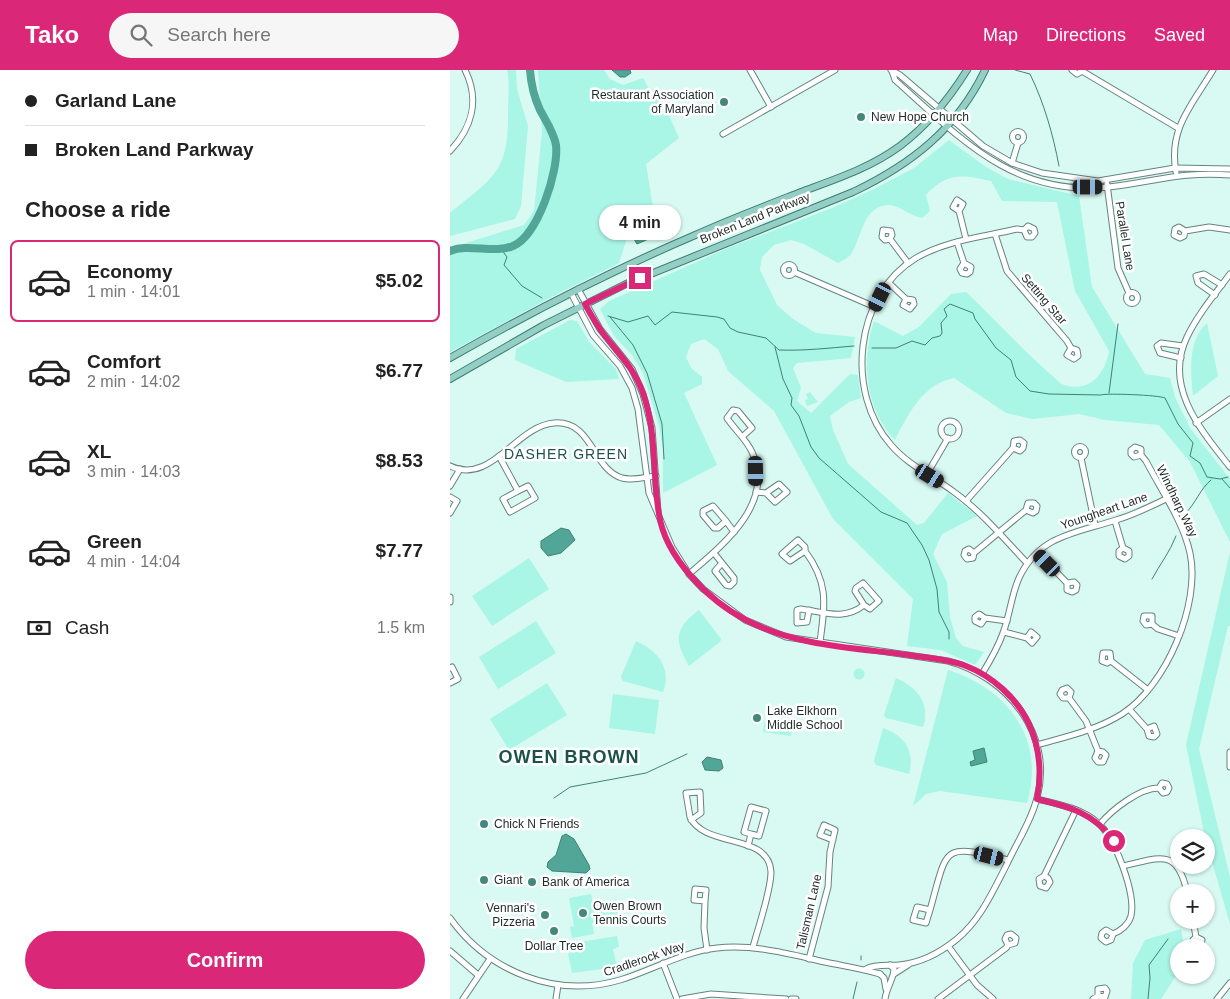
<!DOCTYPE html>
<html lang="en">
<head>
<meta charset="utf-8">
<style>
	body { margin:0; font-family:Helvetica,sans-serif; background:#f6f6f6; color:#222; height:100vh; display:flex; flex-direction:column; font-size:19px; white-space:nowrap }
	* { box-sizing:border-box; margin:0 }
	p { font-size:16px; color:#767676 }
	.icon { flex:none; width:28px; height:28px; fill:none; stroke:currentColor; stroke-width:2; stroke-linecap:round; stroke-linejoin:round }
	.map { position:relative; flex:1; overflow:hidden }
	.side { display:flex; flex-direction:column; background:#fff; width:450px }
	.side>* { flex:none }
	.top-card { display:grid; align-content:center; height:110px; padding:0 25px; background:#fff }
	.buttons { position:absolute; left:720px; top:759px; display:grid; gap:10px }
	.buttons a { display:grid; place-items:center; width:45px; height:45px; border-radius:50%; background:#fff; box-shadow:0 1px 4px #0004; font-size:25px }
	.end { position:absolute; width:22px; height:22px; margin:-11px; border:6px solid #db2777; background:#fff; box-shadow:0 0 0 2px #fff }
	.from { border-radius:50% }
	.bubble { position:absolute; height:35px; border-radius:18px; background:#fff; box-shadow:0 1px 4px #0004; font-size:16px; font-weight:800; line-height:35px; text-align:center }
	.car { position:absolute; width:15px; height:30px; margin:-15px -8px; border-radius:6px; box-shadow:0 0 4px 1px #0007; background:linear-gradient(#222 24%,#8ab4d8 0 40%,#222 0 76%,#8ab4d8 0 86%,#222 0) }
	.top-card b { display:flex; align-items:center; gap:18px; height:48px; font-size:19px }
	.top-card b+b { border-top:1px solid #e0e0e0 }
	.top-card i { width:12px; height:12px; background:#222 }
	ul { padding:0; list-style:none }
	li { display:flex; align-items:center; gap:15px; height:82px; margin:0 10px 8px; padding:0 15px; border:2px solid transparent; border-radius:8px }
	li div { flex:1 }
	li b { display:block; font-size:19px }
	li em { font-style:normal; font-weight:800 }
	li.selected { border-color:#db2777 }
	li>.icon { width:45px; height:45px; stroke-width:1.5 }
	h2 { padding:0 25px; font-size:22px; line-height:60px }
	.pay { display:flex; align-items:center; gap:12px; height:55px; padding:0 25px; font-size:19px }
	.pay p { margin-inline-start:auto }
	.primary-button { display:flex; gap:10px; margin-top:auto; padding:10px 25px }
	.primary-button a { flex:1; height:58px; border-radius:30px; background:#db2777; color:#fff; font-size:20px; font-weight:800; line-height:58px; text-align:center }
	header { display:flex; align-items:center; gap:30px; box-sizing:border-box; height:70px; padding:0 25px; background:#db2777; color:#fff }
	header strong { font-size:24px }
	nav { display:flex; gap:28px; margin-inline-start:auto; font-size:18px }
	.search { width:350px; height:45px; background:#f6f6f6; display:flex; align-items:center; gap:12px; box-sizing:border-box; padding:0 18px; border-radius:28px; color:#767676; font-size:19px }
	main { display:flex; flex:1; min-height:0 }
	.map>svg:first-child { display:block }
	.green { fill:#a9f5e6 }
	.water { fill:#52a697; stroke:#428175 }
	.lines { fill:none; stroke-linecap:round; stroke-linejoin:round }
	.stream { stroke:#428175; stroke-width:1 }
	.river { stroke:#52a697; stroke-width:8 }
	.minor-casing { stroke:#65847d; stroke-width:7 }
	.major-casing { stroke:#3c7f73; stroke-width:8 }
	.minor { stroke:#fff; stroke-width:5 }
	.major { stroke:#94cec4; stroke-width:6 }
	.route { stroke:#db2777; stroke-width:6 }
	.poi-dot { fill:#44887c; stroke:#fff; stroke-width:2 }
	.labels { text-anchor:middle; stroke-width:5; stroke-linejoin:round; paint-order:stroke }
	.poi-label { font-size:12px; fill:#1d2a27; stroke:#fff; text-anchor:start }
	.street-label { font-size:12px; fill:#1d2a27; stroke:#fff }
	.neighbourhood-label { font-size:14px; letter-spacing:1px; fill:#1b534a; stroke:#fff }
	.district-label { font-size:18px; font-weight:bold; letter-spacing:1px; fill:#1b534a; stroke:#fff }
</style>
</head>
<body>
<header>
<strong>Tako</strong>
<div class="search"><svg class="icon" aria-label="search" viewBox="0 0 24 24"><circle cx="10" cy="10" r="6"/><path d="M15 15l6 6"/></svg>Search here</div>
<nav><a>Map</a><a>Directions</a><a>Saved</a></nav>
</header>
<main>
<section class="side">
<div class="top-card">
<b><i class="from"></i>Garland Lane</b>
<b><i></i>Broken Land Parkway</b>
</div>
<h2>Choose a ride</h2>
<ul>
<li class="selected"><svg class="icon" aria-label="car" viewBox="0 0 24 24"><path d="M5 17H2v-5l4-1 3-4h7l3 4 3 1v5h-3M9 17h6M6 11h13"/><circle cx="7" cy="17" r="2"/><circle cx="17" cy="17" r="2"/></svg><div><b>Economy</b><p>1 min · 14:01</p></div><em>$5.02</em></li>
<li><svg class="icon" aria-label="car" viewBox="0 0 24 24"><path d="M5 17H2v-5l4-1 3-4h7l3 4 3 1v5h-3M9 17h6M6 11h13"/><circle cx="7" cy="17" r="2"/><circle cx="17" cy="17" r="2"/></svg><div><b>Comfort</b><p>2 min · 14:02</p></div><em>$6.77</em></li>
<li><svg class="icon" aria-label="car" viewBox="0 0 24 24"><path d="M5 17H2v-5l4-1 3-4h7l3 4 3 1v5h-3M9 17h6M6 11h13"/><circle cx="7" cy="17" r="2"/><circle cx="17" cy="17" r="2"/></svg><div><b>XL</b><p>3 min · 14:03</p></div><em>$8.53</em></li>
<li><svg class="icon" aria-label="car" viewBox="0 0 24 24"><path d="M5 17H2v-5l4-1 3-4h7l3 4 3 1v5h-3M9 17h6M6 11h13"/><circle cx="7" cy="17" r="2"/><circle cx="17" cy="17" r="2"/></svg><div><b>Green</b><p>4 min · 14:04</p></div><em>$7.77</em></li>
</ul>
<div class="pay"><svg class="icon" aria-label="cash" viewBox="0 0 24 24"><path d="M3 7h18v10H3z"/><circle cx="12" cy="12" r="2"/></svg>Cash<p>1.5 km</p></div>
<div class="primary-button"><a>Confirm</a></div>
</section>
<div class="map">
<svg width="780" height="929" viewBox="0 0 780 929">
	<rect width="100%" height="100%" fill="#d8faf2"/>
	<g class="green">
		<path d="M57,0H66L67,19L78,56L71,136L65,149L0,166V143C43,108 59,102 58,43C58,29 60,13 57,0Z"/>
		<path d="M88,0H154L160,9L173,15L193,8L202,25L214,34L229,68L196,94L203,137L179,162L169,193L105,225L0,282V178L74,155L84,141L92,62Z"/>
		<path d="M499,70L536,97L558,109L629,126L642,217L695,304L720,308L725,327L740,358L780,409V472L740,392L709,355L655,350L629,344L582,349L556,343L504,308C473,314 458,344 445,370C415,339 411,290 424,251L453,266L469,257L501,224L516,222C544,249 570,277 599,303C603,306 609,313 614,315C640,323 655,304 659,281L625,221L607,132L552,131L541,111C512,105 498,101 476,125L480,141L472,148C460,146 451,136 440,135C413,134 412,168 401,184C398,188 392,191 388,193L354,174L341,170L324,175L312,187L310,200L327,235L343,249L366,263L405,267L401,288L347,293L343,298L351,318L347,331L361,343L400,304L408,305L411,328L399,332L380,346L383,360L398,394L467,455L474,453L498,423L527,446L492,464L483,484L497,512L500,547L506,568L513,576L534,582L525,595L491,580L457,576L463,529L383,449L324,341L278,301L268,279L254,269L241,274L236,287L241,298L252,307V314L234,323L267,395L213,423V380L209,356L193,303L182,285L164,266L150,239L159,231L278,178L382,138L424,119L464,98Z"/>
		<path d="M120,250L127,251L139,272L166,299L169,309L116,312L65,290L66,279Z"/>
		<path d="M757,253L768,306L743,326C741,301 737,272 757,253Z"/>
		<path d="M360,322L368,332L357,336L355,330L358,329L356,324Z"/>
		<path d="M780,482V556H778L749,679L780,807V854L755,767L736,675Z"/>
		<path d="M79,488L99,519L42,556L22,526Z"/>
		<path d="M249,540L271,569L270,572L239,596C224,570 224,559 249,540Z"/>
		<path d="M86,551L106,583L48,619L29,587Z"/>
		<path d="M186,571C208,581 222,598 213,622L173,611L171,607Z"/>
		<circle cx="409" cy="604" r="5.5"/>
		<path d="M498,600C558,619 596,669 577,733L490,721L476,724L463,736Z"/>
		<path d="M446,608C467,617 481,634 473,657L436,648L434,645Z"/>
		<path d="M97,613L117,645L59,680L40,649Z"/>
		<path d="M163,624L209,630L205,664L159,658Z"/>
		<path d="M315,649L343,653L341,666L313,662Z"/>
		<path d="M433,658C455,666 465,681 459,704L426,695L424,691Z"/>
		<path d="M141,824L143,834L166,830L169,848L142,853L144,864L122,868L120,857L124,856L119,828Z"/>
		<path d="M731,859L734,877L729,878V901L711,929H681L683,893L695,870Z"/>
		<path d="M167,866L169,877L163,879L167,897L122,903L118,883L124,882L123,873Z"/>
	</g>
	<g class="water">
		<path d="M162,0H180L181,3L175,7H170Z"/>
		<path d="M197,149L201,152L206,163L203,167L187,174L184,169Z"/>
		<path d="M111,458L119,460L125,470L111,483L98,486L91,478V471Z"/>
		<path d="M534,678L537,692L521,696L520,692L525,690L523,681Z"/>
		<path d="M257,687L271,690L273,698L269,701L255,700L252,692Z"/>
		<path d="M116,764L124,769L139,795L140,799L136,803L102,801L97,797L98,792L106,785L112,766Z"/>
	</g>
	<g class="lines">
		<g class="stream">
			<path d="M565,0L580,4C594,33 603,64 609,96"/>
			<path d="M51,179L57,187L54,195L72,216L92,228"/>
			<path d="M158,246L178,252L198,246L205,255L222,242L267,247L274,249L280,258L288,262L316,268L329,280C354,281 379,278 404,276"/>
			<path d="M160,247L183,275L197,303L212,354L214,389"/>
			<path d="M325,277L333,309L342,328L341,335L349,346L361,377L369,388L431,442L457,453L472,475L479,490L487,519L489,542L499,562V569"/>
			<path d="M422,278H446L462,271L475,275L482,268L490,266L492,263L491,253L497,246L494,239L500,234L523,243L525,249L546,278L561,290L566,307L580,321L599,324L651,325C656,323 709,325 715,328L728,354L743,373L740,386L750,393L757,407L770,409L778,407"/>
			<path d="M659,323L668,254"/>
			<path d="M772,409L780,418"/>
			<path d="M735,444C746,433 750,419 761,410"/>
			<path d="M702,509C710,494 720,482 726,466"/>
			<path d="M104,728L120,717L196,703L237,684"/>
			<path d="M411,890V886"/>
			<path d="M403,929L407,912"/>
			<path d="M698,929L700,908L699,895L718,869"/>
		</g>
		<path class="river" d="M0,181C18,173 44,184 63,176C88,166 109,100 106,75C104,63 96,51 90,40C84,27 81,14 80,0"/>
		<defs>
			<g id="minor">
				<path d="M300,0L321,37"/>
				<path d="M441,0L450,5L533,76L562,93L592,103L648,111L725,98L780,99"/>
				<path d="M622,0L627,4L632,1L728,58"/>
				<path d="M442,1L445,10C510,68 563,127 659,117C703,112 733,101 780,105"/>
				<circle cx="568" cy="67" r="5.5"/>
				<path d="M273,64L385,0"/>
				<path d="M0,81C22,58 30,30 15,0"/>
				<path d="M562,93L568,73"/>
				<path d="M726,102C718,59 742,35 763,0"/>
				<path d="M657,114L668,198L679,223"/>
				<path d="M509,141L513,134L507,130L503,137L509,141L516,169"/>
				<path d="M574,160L577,167H582L585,163L584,159L578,156L574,160L567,159C533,167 497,170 466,188C404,225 395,323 441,375C459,396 483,406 504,422C532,442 554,469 577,493"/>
				<path d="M735,161L734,166L730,168L724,165L725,159L729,157L735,161L759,157L780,160"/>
				<path d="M545,164L557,201L617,271L621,278L627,280L628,286L624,289L617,285L621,278"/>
				<path d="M440,169L435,170L432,167L433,160L441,161L442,165L440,169L458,193"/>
				<path d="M507,172L514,193L510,199L512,203L517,204L520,202L521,197L514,193"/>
				<circle cx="339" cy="200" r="5.5"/>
				<path d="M344,202L425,237"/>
				<path d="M780,204C765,224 748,244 737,267C713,317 751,360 780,397"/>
				<path d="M439,213L456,229L463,230L464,234L460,239L453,235L456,229"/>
				<path d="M128,219L150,259L182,299L193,324L202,358L208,442"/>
				<circle cx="682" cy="228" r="5.5"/>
				<path d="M121,223L143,265L170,296L182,318L188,339L199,423L222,477L239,504L253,519L295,550L336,567L498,591C558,607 604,665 587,728C581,752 567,772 557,794C543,821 531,849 507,869C490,883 471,893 449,895C438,896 425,894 416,899"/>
				<path d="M765,225L748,213L746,206L754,204L772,215"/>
				<path d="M731,288L710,283L707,276L711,273L733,276"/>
				<circle cx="500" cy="360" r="9"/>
				<path d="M746,353L780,329"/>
				<circle cx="630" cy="382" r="5.5"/>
				<path d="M49,386L68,421L53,429L60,442L85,428L78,416L68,421"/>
				<path d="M631,388L645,455"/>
				<path d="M0,396C41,416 66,356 104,353C143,350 142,399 172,408C183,411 195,407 206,406"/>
				<path d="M477,404L498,368"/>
				<path d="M0,416L10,399"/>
				<path d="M306,422L316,423L329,414L337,422L325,432L316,423"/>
				<path d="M0,427L7,431L0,443"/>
				<path d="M516,431L563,378L564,371L570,370L574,373L573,378L570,381L563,378"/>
				<path d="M276,451L263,436L253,441V445L264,458H268L276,451L284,462"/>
				<path d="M665,451L673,478L669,481V486L675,489L679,486V481L673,478"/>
				<path d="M355,481V477L348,470L332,484L340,491L355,481C379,513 375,534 370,572"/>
				<path d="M264,483L272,493L265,501L276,515L280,516L284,512V508L272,493"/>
				<path d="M524,483L519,479L515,481L514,485L517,489L523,488L524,483L576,440L578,433H584L587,436L586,441L583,443L576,440"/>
				<path d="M588,483L617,513V520L622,522L626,520L627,515L624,512L617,513"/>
				<path d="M239,504C273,475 326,433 302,382C296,369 285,360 277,348L283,340L288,341L302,358L292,367"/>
				<path d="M0,527V532"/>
				<path d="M359,540L357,552L347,553V540L351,539C374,542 394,551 414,535L405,521L406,518L413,513L429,531L420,539L414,535"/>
				<path d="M535,548L531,554L525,551V547L529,544L535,548L557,551"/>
				<path d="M702,554V546H694L693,551L696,555L702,554L708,559L729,566"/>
				<path d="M554,562L577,568L582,573L587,567L581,562L577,568"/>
				<path d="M661,591L657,593L652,591L653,583H660L661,591L698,620"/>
				<path d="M0,598L2,597L8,609L0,613"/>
				<path d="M532,604C540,591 548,577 553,563C560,545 561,526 569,508C589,465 626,463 666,450C684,445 699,437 716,429"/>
				<path d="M619,628H613L610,624L612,620L617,618L621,622L619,628L636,651L648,681L645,688L648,692H653L656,685L653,682L648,681"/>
				<path d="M679,639L697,659L699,666L704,667L707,664L704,656L697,659"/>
				<path d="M587,675C615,667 647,660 672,644C716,616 751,534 740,483C733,451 711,420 696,391L691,385V379L685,377L681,380V384L684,387L691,385"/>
				<path d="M780,682V697"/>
				<path d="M587,729C608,734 631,738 648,753C665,767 686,824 681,846C679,854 671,861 663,864L661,870L656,872L651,868L652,863L656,860L663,864"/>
				<path d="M241,750L251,743L250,722L236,723L240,747C255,779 319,762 321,802C321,821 308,858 303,877"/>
				<path d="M650,754C662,740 689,718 709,718L712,713L717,714L719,718L717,722L713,723L709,718"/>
				<path d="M298,776L301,764L309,766L316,741L301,737L294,762L301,764"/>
				<path d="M673,796C710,788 727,777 737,822"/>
				<path d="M594,806L598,808L600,812L596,818L590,816L589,809L594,806L626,740"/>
				<path d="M255,831L256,820L245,819L244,830L255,831L254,858L257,880"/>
				<path d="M480,840L476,853L463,850L467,837L480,840C498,776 491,773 558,790"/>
				<path d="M0,848C38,901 105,929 170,910C203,900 232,882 267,878C304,874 339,884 375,892C394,896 413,899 430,904"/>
				<path d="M743,850L746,867L743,870V874L750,877L752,870L746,867"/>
				<path d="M498,876L527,915L543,929"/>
				<path d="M0,881L28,905"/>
				<path d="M359,889L378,817L380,782L385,760L374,755L370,765L383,770"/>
				<path d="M213,893L227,929"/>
				<path d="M430,904L434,908L436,919"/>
				<path d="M444,904L458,895"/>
				<path d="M13,929L40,889"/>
				<path d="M106,929L108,915"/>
				<path d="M232,929L261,924L336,929"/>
				<path d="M341,929H346"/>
				<path d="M435,929C436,919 444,908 444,899L440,895"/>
				<path d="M488,929L556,878L558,875L565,873L566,868L561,864L557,865L555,869L558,875"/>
				<path d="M643,929L648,926L655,927L657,921L655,918L648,919V926"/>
				<path d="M767,929L780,913"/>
			</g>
			<g id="major">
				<path d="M0,288C79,243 159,202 243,166C278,150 315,136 351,122C386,109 420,98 450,76C478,55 499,29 517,0"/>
				<path d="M0,309L94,255L176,214L403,122C460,95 507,59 535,0"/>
			</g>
		</defs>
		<use href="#minor" class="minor-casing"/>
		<use href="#major" class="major-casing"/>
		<use href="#minor" class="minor"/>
		<use href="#major" class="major"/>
	</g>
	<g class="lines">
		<path class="route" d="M190,208L135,234C141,245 147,256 155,266C170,285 185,300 193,323C207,362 202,404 209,444C215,487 259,531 296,550C345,576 406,578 459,585C478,588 498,589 516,596C542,606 567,628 579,654C590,678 592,703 587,729C618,736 644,743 664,771"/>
	</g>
	<g class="poi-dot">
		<circle cx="274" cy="32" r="5"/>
		<circle cx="411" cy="47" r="5"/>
		<circle cx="307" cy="648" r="5"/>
		<circle cx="34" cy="754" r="5"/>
		<circle cx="34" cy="810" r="5"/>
		<circle cx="82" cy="812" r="5"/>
		<circle cx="133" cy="843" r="5"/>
		<circle cx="95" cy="845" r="5"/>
		<circle cx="104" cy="861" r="5"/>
	</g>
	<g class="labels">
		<g class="poi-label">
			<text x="264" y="29" text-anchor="end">Restaurant Association<tspan x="264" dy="14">of Maryland</tspan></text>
			<text x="421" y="51">New Hope Church</text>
			<text x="317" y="645">Lake Elkhorn<tspan x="317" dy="14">Middle School</tspan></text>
			<text x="44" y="758">Chick N Friends</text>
			<text x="44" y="814">Giant</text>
			<text x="92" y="816">Bank of America</text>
			<text x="143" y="840">Owen Brown<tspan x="143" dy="14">Tennis Courts</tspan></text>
			<text x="85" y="842" text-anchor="end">Vennari's<tspan x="85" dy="14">Pizzeria</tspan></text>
			<text x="104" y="880" text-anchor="middle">Dollar Tree</text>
		</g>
		<g class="street-label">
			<text transform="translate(305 148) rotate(-22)" y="4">Broken Land Parkway</text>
			<text transform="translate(675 166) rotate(81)" y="4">Parallel Lane</text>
			<text transform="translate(594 229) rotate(49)" y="4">Setting Star</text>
			<text transform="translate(727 431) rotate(64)" y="4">Windharp Way</text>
			<text transform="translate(654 441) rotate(-19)" y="4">Youngheart Lane</text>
			<text transform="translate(359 842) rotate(-77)" y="4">Talisman Lane</text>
			<text transform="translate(194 889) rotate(-19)" y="4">Cradlerock Way</text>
		</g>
		<g class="neighbourhood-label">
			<text x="116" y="389">DASHER GREEN</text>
		</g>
		<g class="district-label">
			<text x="119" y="693">OWEN BROWN</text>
		</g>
	</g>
</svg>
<div class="buttons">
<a><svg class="icon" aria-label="layers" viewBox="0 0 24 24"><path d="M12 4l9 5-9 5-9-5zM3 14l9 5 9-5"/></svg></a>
<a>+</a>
<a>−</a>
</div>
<i class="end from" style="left:664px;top:771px"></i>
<i class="end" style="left:190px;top:208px"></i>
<div class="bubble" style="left:149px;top:135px;width:82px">4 min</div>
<i class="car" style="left:638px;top:117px;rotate:90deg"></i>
<i class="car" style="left:430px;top:227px;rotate:206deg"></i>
<i class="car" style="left:306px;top:401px;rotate:179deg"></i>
<i class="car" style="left:480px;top:406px;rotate:121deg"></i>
<i class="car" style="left:597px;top:493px;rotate:315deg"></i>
<i class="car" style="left:539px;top:786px;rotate:104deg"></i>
</div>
</main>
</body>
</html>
